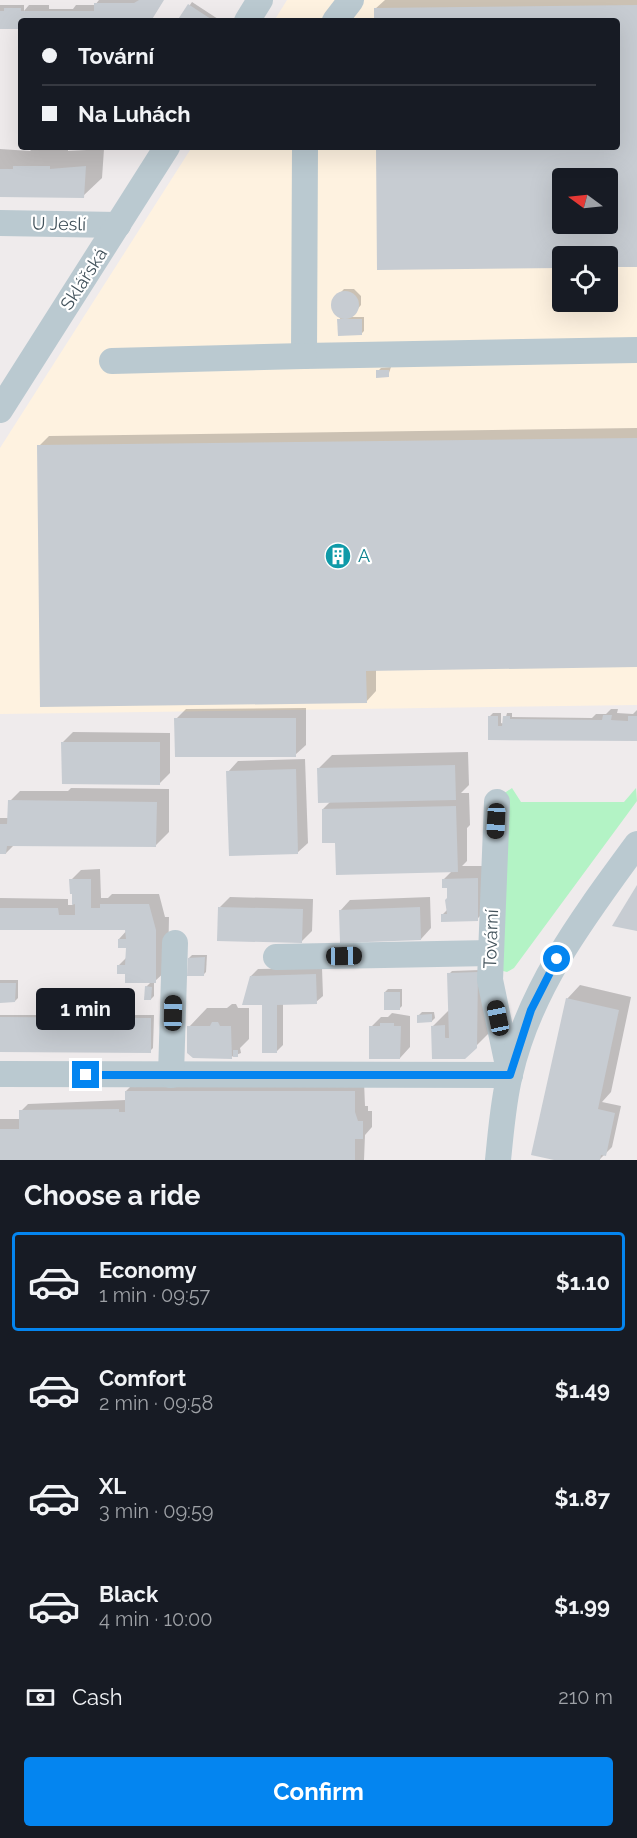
<!DOCTYPE html>
<html lang="en">
<head>
<meta charset="utf-8">
<style>
	body { margin:0; font-family:Raleway,sans-serif; background:#242831; color:#f1f3f6; height:100vh; display:flex; flex-direction:column; font-size:22px; white-space:nowrap }
	* { box-sizing:border-box; margin:0 }
	p { font-size:20px; color:#9ea1a6 }
	.icon { flex:none; width:33px; height:33px; fill:none; stroke:currentColor; stroke-width:2; stroke-linecap:round; stroke-linejoin:round }
	.map { position:relative; height:1160px; overflow:hidden }
	.panel { display:flex; flex-direction:column; background:#171b24; flex:1 }
	.panel>* { flex:none }
	.guide { position:absolute; left:18px; top:18px; width:602px; height:132px; border-radius:6px; box-shadow:0 6px 24px #0002; display:grid; align-content:center; height:132px; padding:0 24px; background:#171b24 }
	.needle { width:39px; rotate:285deg }
	.buttons { position:absolute; left:552px; top:168px; display:grid; gap:12px }
	.buttons a { display:grid; place-items:center; width:66px; height:66px; border-radius:6px; background:#171b24; box-shadow:0 6px 24px #0002; font-size:30px }
	.end { position:absolute; width:27px; height:27px; margin:-14px; border:8px solid #0485f0; background:#fff; box-shadow:0 0 0 3px #fff }
	.from { border-radius:50% }
	.bubble { position:absolute; height:42px; border-radius:6px; background:#171b24; box-shadow:0 6px 24px #0002; font-size:20px; font-weight:700; line-height:42px; text-align:center }
	.car { position:absolute; width:18px; height:36px; margin:-18px -9px; border-radius:8px; box-shadow:0 0 4px 2px #0007; background:linear-gradient(#222 24%,#8ab4d8 0 40%,#222 0 76%,#8ab4d8 0 86%,#222 0) }
	.guide b { display:flex; align-items:center; gap:21px; height:57px; font-size:22px }
	.guide b+b { border-top:2px solid #363941 }
	.guide i { width:15px; height:15px; background:#f1f3f6 }
	ul { padding:0; list-style:none }
	li { display:flex; align-items:center; gap:18px; height:99px; margin:0 12px 9px; padding:0 12px; border:3px solid transparent; border-radius:6px }
	li div { flex:1 }
	li b { display:block; font-size:22px }
	li em { font-style:normal; font-weight:700 }
	li.current { border-color:#0485f0 }
	li>.icon { width:54px; height:54px; stroke-width:1.5 }
	h2 { padding:0 24px; font-size:27px; line-height:72px }
	.pay { display:flex; align-items:center; gap:15px; height:66px; padding:0 24px; font-size:22px }
	.pay p { margin-inline-start:auto }
	.cta { display:flex; gap:12px; margin-top:auto; padding:12px 24px }
	.cta a { flex:1; height:69px; border-radius:6px; background:#0485f0; color:#fff; font-size:24px; font-weight:700; line-height:69px; text-align:center }
	.map>svg:first-child { display:block }
	.commercial { fill:#fef2e0; fill-rule:evenodd }
	.green { fill:#b3f3c5 }
	.shadow { fill:#0003; fill-rule:evenodd }
	.building { fill:#c7ccd2; fill-rule:evenodd }
	.lines { fill:none; stroke-linecap:round; stroke-linejoin:round }
	.minor { stroke:#bac9d0; stroke-width:26 }
	.route { stroke:#0485f0; stroke-width:8 }
	.labels { text-anchor:middle; stroke-width:4.5; stroke-linejoin:round; paint-order:stroke }
	.street-label { font-size:18px; fill:#42525b; stroke:#fff }
	.culture-label { font-size:18px; fill:#0d838f; stroke:#fff; text-anchor:start }
</style>
</head>
<body>
<div class="map">
<svg width="637" height="1160" viewBox="0 0 637 1160">
	<rect width="100%" height="100%" fill="#efebec"/>
	<path class="commercial" d="M287,0H637V705L0,714V448L192,147H616V21H274ZM562,178H608V224H562ZM562,256H608V302H562Z"/>
	<path class="green" d="M512,788L521,802H624L636,788L637,801L514,968L507,972L503,971V794Z"/>
	<g class="shadow">
		<path d="M99,0H162L149,21H21V28H0V5H24V11L29,5H49V9H73L76,5H95Z"/>
		<path d="M385,0H637V265L608,266V256H562V266L379,269L377,147H616V21H376L375,9ZM562,178H608V224H562Z"/>
		<path d="M192,2L218,19L217,21H179Z"/>
		<path d="M33,148H68V151L104,149L102,178L83,196H0V149L30,151Z"/>
		<path d="M344,289H354L361,296V305L351,317H364V331L361,334L339,320L341,317L333,310V300Z"/>
		<path d="M391,367L388,376L378,371L381,368Z"/>
		<path d="M637,428V666L376,669V691L366,702L39,446L49,436Z"/>
		<path d="M306,708V745L295,755L176,719L186,709Z"/>
		<path d="M611,709H618L617,713L633,714L637,710V740L489,739L490,716L493,713H501V723L504,724L507,713H512V717L592,718L596,714H606Z"/>
		<path d="M73,732L170,733V773L160,783L63,742Z"/>
		<path d="M468,752L469,785L461,793H469L470,825L467,828V861L462,866H491L487,909L477,919L443,914L448,909L449,886L443,880L452,871L336,843L323,809L331,801L318,769L332,755Z"/>
		<path d="M305,759L308,843L297,853L228,772L238,761Z"/>
		<path d="M71,788L169,789V832L156,845L13,846L6,853H0V818H9L10,801L20,791H68Z"/>
		<path d="M100,869L101,898H108L112,894H159L165,917H169L168,969L154,982V996L151,999L146,987L151,982L127,973L118,966L127,957V946L119,939L129,928H0V898L68,899V905H73L71,880L81,870Z"/>
		<path d="M230,897L313,899L312,931L301,942L220,907Z"/>
		<path d="M430,897L431,928L421,939L340,911L350,900Z"/>
		<path d="M192,955H207L206,972L203,975L189,958Z"/>
		<path d="M322,968L323,996L316,1002L283,1003V1045L276,1052L264,1003L251,976L258,969Z"/>
		<path d="M480,970L494,1028L465,1057L433,1026L451,1008L449,974L452,971Z"/>
		<path d="M0,980H18V998L15,1001H0Z"/>
		<path d="M580,985L631,997L611,1092L602,1102L621,1106L612,1147L599,1160L567,999Z"/>
		<path d="M388,989H402V1006L399,1009L385,992Z"/>
		<path d="M232,1004H236L238,1008H249V1039L240,1048L241,1053L231,1057L189,1027L207,1008H227Z"/>
		<path d="M422,1012H434L435,1018L432,1021L419,1015Z"/>
		<path d="M392,1013L410,1016V1047L400,1058L371,1027L381,1017H388Z"/>
		<path d="M0,1015H154L153,1048L150,1051H0Z"/>
		<path d="M136,1081H364L365,1106H368V1111H372V1127L365,1135L364,1160H0V1119H21V1111L28,1104L126,1100V1091Z"/>
	</g>
	<g class="building">
		<path d="M139,0H164L151,21H21V29H0V11H4V8H21V11H94V3H134Z"/>
		<path d="M188,4L214,21H177Z"/>
		<path d="M637,5V267H608V256H562V268L377,270L376,147H616V21H374V8ZM562,178H608V224H562Z"/>
		<path d="M13,166H50V169L86,166L84,198L0,197V169H13Z"/>
		<circle cx="345" cy="305" r="14"/>
		<path d="M337,319H362V335L338,336Z"/>
		<path d="M376,370H389V377L376,378Z"/>
		<path d="M637,438V667L366,671L367,703L40,707L37,445Z"/>
		<path d="M603,715H612L611,720L628,721V716H637V741L488,740V716H498V726H502L503,716H510V719L602,720Z"/>
		<path d="M174,718H296V757H175Z"/>
		<path d="M61,742H160V785L62,784Z"/>
		<path d="M455,765L456,800L318,803L317,768Z"/>
		<path d="M296,769L298,854L229,856L226,771Z"/>
		<path d="M8,800L157,802L156,847L7,846L6,854H0V824H7Z"/>
		<path d="M456,806L458,872L336,875L335,843H322V809Z"/>
		<path d="M478,878V921L441,922V914H447L445,900L447,898V888H442V879Z"/>
		<path d="M69,879H91V908H100V904H149L156,930V983H125V974H117V965H125L126,948H118V939H126L125,930H0V908H58L59,915H75V904L72,905V894H70Z"/>
		<path d="M637,885V931L612,926Z"/>
		<path d="M218,907L303,909L302,943L217,941Z"/>
		<path d="M420,907L421,940L340,943L339,910Z"/>
		<path d="M205,957L204,976H187L188,958Z"/>
		<path d="M478,972L477,1048L465,1059H432L431,1026L445,1025V1038H449L447,973Z"/>
		<path d="M316,974L317,1004L277,1005V1053H262V1005H242L250,976Z"/>
		<path d="M0,983H16L15,1002L0,1003Z"/>
		<path d="M145,986L152,987L151,1000H144Z"/>
		<rect x="384" y="992" width="16" height="18"/>
		<path d="M566,998L619,1010L598,1109L615,1113L606,1156L601,1155L600,1160H554L531,1155Z"/>
		<path d="M432,1014V1022L417,1023V1015Z"/>
		<path d="M0,1017L151,1018V1053L0,1052Z"/>
		<path d="M212,1022H218L220,1026H231L232,1059L193,1058L187,1053V1026H210Z"/>
		<path d="M380,1023H394V1026H401L400,1059H369V1026H380Z"/>
		<rect x="233" y="1050" width="5" height="7"/>
		<path d="M125,1091H355V1112L358,1121H363V1139H355V1160H0V1129H19V1110L119,1109V1112H125Z"/>
	</g>
	<g class="lines">
		<g class="minor">
			<path d="M247,21L260,0"/>
			<path d="M335,21L351,0"/>
			<path d="M305,147L304,356L637,350"/>
			<path d="M0,223L118,225"/>
			<path d="M112,361L304,356"/>
			<path d="M0,410L167,147"/>
			<path d="M276,957L491,953"/>
			<path d="M0,1074L510,1075L490,980L497,802"/>
			<path d="M171,1075L175,943"/>
			<path d="M498,1160C501,1132 503,1102 510,1074C530,987 585,915 637,844"/>
		</g>
	</g>
	<g class="lines">
		<path class="route" d="M86,1075H510L531,1010L557,959"/>
	</g>
	<defs>
		<symbol id="building-disc" viewBox="-11 -11 22 22"><circle r="9.5" fill="#0f9aa8" stroke="#fff"/><path d="M-4-6H4V6H1V3H-1V6H-4ZM-2.5-4.3h1.7v1.8h-1.7ZM.8-4.3h1.7v1.8H.8ZM-2.5-1h1.7V.8h-1.7ZM.8-1h1.7V.8H.8Z" fill="#fff"/></symbol>
	</defs>
	<g fill-rule="evenodd">
		<use href="#building-disc" x="323" y="541" width="30" height="30"/>
	</g>
	<g class="labels">
		<g class="street-label">
			<text transform="translate(59 224) rotate(1)" y="6">U Jeslí</text>
			<text transform="translate(84 279) rotate(-57)" y="6">Sklářská</text>
			<text transform="translate(491 939) rotate(-88)" y="6">Tovární</text>
		</g>
		<g class="culture-label">
			<text x="358" y="562">A</text>
		</g>
	</g>
</svg>
<div class="buttons">
<a><svg class="needle" viewBox="-14 -14 28 28"><path d="M0-13l5 13h-10z" fill="#e53935"/><path d="M0 13l5-13h-10z" fill="#9ea1a6"/></svg></a>
<a><svg class="icon" aria-label="locate" viewBox="0 0 24 24"><circle cx="12" cy="12" r="6"/><path d="M12 2v4M12 18v4M2 12h4M18 12h4"/></svg></a>
</div>
<i class="end from" style="left:557px;top:959px"></i>
<i class="end" style="left:86px;top:1075px"></i>
<div class="bubble" style="left:36px;top:988px;width:99px">1 min</div>
<i class="car" style="left:496px;top:821px;rotate:183deg"></i>
<i class="car" style="left:344px;top:956px;rotate:89deg"></i>
<i class="car" style="left:173px;top:1013px;rotate:1deg"></i>
<i class="car" style="left:498px;top:1018px;rotate:348deg"></i>
<div class="guide">
<b><i class="from"></i>Tovární</b>
<b><i></i>Na Luhách</b>
</div>
</div>
<section class="panel">
<h2>Choose a ride</h2>
<ul>
<li class="current"><svg class="icon" aria-label="car" viewBox="0 0 24 24"><path d="M5 17H2v-5l4-1 3-4h7l3 4 3 1v5h-3M9 17h6M6 11h13"/><circle cx="7" cy="17" r="2"/><circle cx="17" cy="17" r="2"/></svg><div><b>Economy</b><p>1 min · 09:57</p></div><em>$1.10</em></li>
<li><svg class="icon" aria-label="car" viewBox="0 0 24 24"><path d="M5 17H2v-5l4-1 3-4h7l3 4 3 1v5h-3M9 17h6M6 11h13"/><circle cx="7" cy="17" r="2"/><circle cx="17" cy="17" r="2"/></svg><div><b>Comfort</b><p>2 min · 09:58</p></div><em>$1.49</em></li>
<li><svg class="icon" aria-label="car" viewBox="0 0 24 24"><path d="M5 17H2v-5l4-1 3-4h7l3 4 3 1v5h-3M9 17h6M6 11h13"/><circle cx="7" cy="17" r="2"/><circle cx="17" cy="17" r="2"/></svg><div><b>XL</b><p>3 min · 09:59</p></div><em>$1.87</em></li>
<li><svg class="icon" aria-label="car" viewBox="0 0 24 24"><path d="M5 17H2v-5l4-1 3-4h7l3 4 3 1v5h-3M9 17h6M6 11h13"/><circle cx="7" cy="17" r="2"/><circle cx="17" cy="17" r="2"/></svg><div><b>Black</b><p>4 min · 10:00</p></div><em>$1.99</em></li>
</ul>
<div class="pay"><svg class="icon" aria-label="cash" viewBox="0 0 24 24"><path d="M3 7h18v10H3z"/><circle cx="12" cy="12" r="2"/></svg>Cash<p>210 m</p></div>
<div class="cta"><a>Confirm</a></div>
</section>
</body>
</html>
